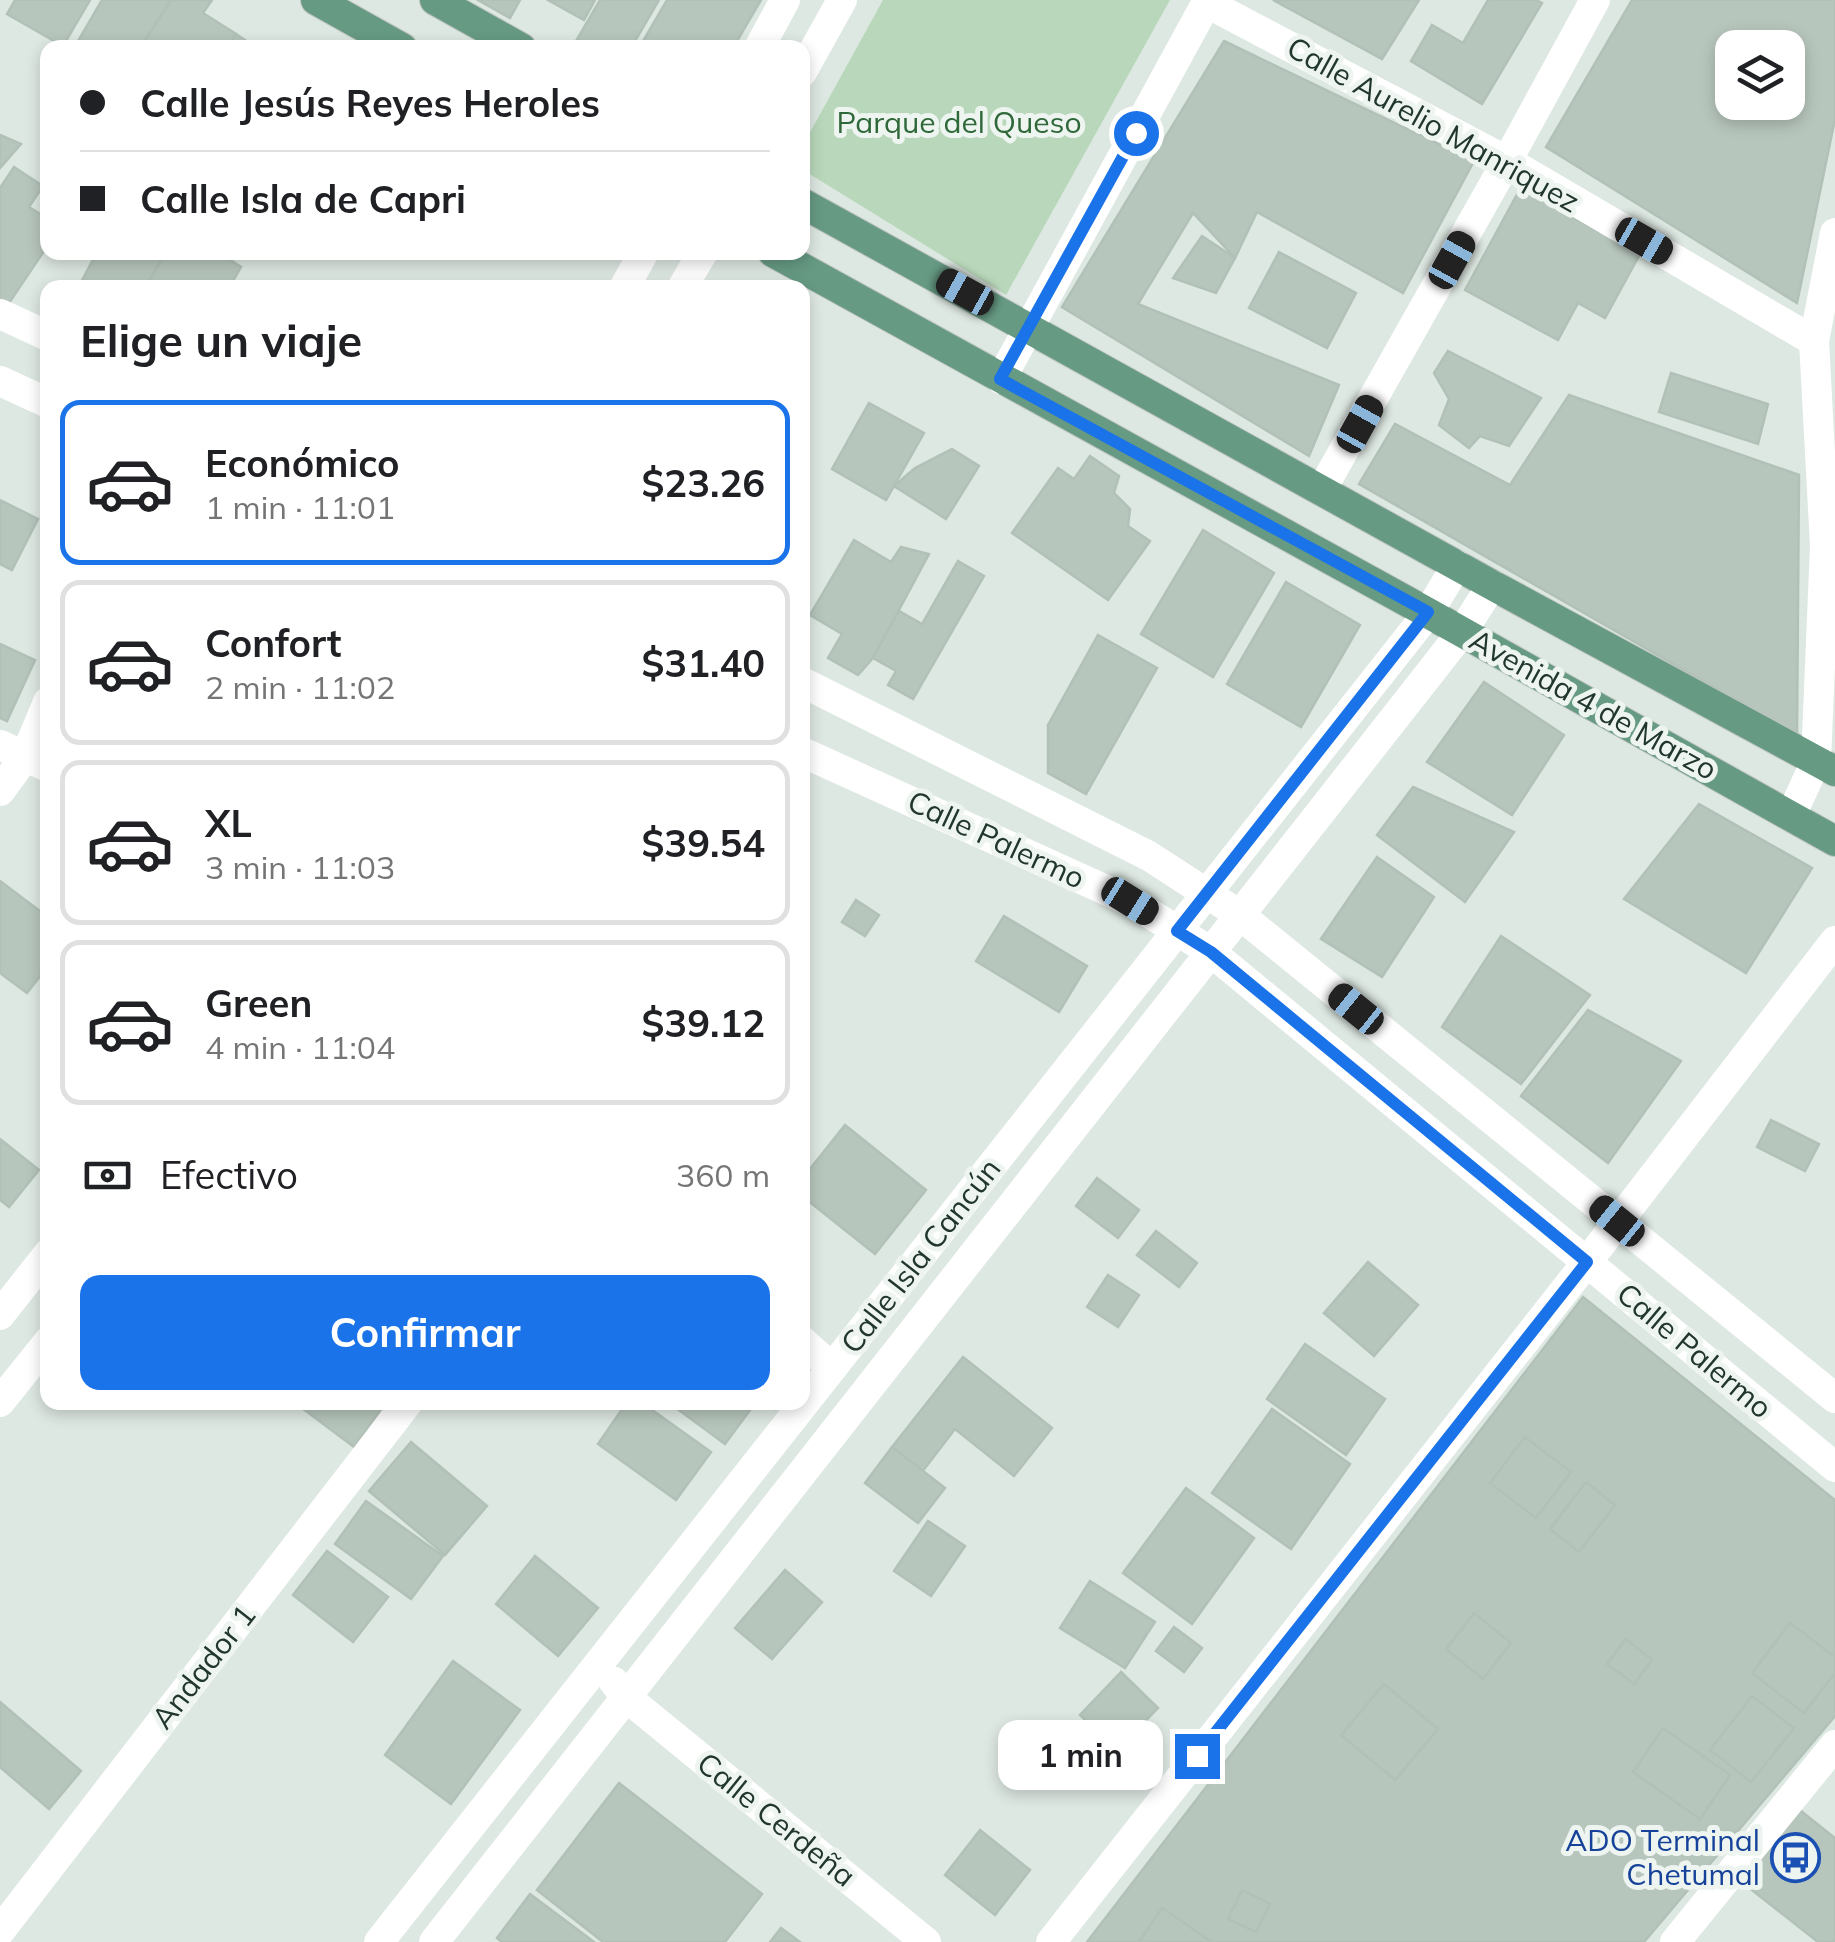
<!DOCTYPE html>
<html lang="es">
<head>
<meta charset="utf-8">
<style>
	body { margin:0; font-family:Mulish,sans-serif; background:#f6f6f6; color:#202124; height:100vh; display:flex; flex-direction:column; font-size:38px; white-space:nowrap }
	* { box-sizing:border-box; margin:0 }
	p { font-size:32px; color:#757577 }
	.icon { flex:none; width:55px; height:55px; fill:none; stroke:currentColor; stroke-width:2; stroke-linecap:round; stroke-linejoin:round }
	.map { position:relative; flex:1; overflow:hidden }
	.side { position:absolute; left:40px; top:280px; width:770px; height:1130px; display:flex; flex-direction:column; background:#fff; border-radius:20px; box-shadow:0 5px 15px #0003 }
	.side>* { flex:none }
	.hud { position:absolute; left:40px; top:40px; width:770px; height:220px; border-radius:20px; box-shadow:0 5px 15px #0003; display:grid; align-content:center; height:220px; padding:0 40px; background:#fff }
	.buttons { position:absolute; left:1715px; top:30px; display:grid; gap:20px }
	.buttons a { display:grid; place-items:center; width:90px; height:90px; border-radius:20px; background:#fff; box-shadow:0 5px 15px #0003; font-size:50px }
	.end { position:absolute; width:45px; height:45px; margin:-22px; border:12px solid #1a73e8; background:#fff; box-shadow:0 0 0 5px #fff }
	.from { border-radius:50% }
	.bubble { position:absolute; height:70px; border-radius:20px; background:#fff; box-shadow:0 5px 15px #0003; font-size:32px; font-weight:700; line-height:70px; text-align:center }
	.car { position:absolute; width:30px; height:60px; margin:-30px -15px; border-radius:12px; box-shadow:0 0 8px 2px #0007; background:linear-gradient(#222 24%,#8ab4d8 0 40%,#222 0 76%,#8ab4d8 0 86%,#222 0) }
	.hud b { display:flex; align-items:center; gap:35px; height:95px; font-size:38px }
	.hud b+b { border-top:2px solid #e0e0e0 }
	.hud i { width:25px; height:25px; background:#202124 }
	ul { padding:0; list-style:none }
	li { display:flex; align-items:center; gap:30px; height:165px; margin:0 20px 15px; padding:0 20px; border:5px solid #e0e0e0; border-radius:20px }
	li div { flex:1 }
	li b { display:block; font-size:38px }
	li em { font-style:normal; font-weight:700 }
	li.selected { border-color:#1a73e8 }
	li>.icon { width:90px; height:90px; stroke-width:1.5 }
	h2 { padding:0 40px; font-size:45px; line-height:120px }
	.pay { display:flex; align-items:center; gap:25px; height:110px; padding:0 40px; font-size:38px }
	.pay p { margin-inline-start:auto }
	.action { display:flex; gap:20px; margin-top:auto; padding:20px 40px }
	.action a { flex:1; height:115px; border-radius:20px; background:#1a73e8; color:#fff; font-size:40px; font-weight:700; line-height:115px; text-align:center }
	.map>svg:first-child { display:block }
	.green { fill:#b9d8bb }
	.building { fill:#b7c6bd; stroke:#b1c1b8; stroke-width:2.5; fill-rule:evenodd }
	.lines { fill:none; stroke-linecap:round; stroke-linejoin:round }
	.major-casing { stroke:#bcc3c0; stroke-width:32 }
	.minor { stroke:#fff; stroke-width:30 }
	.major { stroke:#669a83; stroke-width:30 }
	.route { stroke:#1a73e8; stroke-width:12 }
	.labels { text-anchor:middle; stroke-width:10; stroke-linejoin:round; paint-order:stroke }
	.park-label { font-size:30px; fill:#2f693a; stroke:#eef5f0 }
	.street-label { font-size:30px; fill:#21372d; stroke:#eef5f0 }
	.transit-label { font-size:30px; fill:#164399; stroke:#eef5f0; text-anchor:end }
</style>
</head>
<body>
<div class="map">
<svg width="1835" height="1942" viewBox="0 0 1835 1942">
	<rect width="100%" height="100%" fill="#dee8e2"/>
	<path class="green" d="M883,0H1170L1006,295L803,170V145Z"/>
	<g class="building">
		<path d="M15,0H90L63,46L7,14Z"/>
		<path d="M102,0H171L140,48H74Z"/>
		<path d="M171,0H212L203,13L236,34L228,48H140Z"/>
		<path d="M478,0H520L510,18Z"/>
		<path d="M548,0H595L584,20Z"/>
		<path d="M600,0H659L631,48H572Z"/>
		<path d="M667,0H761L733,48H639Z"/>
		<path d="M1273,0H1419L1382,59Z"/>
		<path d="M1488,0H1536L1542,3L1482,104L1411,61L1432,25L1463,43Z"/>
		<path d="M1632,0H1835V119L1797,303L1546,147ZM1732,48H1788V102H1732Z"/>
		<path d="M236,34L257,48H228Z"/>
		<path d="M1224,41L1474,161L1403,293L1257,212L1235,258L1193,213L1138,304L1339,385L1309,456L1062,307Z"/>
		<path d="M0,135L21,144L0,168Z"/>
		<path d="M14,167L43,186L29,207L48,219V245L7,306L0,301V188Z"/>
		<path d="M1520,189L1640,254L1605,318L1578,303L1558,340L1465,290Z"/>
		<path d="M1202,236L1235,258L1216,293L1173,278Z"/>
		<path d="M97,252H164L165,255L145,288H78Z"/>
		<path d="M166,252H218L241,267L229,288H145Z"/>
		<path d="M1279,252L1356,293L1327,348L1249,308Z"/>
		<path d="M1448,351L1541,398L1509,446L1480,436L1469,448L1439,425L1449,399L1434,373Z"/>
		<path d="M1671,373L1768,404L1758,444L1659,412Z"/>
		<path d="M1569,395L1799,475L1797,735L1359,484L1395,424L1510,485Z"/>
		<path d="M869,403L924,433L886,500L832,469Z"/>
		<path d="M952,449L979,466L946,519L894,486L915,468Z"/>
		<path d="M1090,456L1119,476L1114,493L1130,509L1128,526L1150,541L1108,600L1012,533L1058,468L1074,479Z"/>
		<path d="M0,500L38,519L12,570L0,564Z"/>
		<path d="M1203,530L1274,573L1213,677L1141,634Z"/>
		<path d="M854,540L891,562L901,547L929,554L873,658L858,675L828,658L842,634L810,615Z"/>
		<path d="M958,561L984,576L913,699L888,685L896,671L873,658L899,611L922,624Z"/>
		<path d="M1286,582L1360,625L1301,727L1227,684Z"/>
		<path d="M1098,635L1157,668L1086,794L1048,773V725Z"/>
		<path d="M0,644L35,660L7,721L0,718Z"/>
		<path d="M1484,682L1564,735L1512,815L1427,762Z"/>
		<path d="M1413,787L1514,832L1465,902L1377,835Z"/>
		<path d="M1699,804L1812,868L1746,973L1624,899Z"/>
		<path d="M1377,857L1434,897L1382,977L1321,939Z"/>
		<path d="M0,881L48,917V966L27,993L0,973Z"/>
		<path d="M856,900L879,915L865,936L842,922Z"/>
		<path d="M1004,916L1087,966L1059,1012L976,961Z"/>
		<path d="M1501,936L1590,995L1521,1084L1442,1027Z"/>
		<path d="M1588,1010L1681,1061L1608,1163L1521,1096Z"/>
		<path d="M1771,1120L1819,1144L1805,1171L1757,1147Z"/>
		<path d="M845,1125L926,1190L875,1254L802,1196V1179Z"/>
		<path d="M0,1139L39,1170L9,1207L0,1200Z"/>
		<path d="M1097,1178L1139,1210L1118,1238L1076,1206Z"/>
		<path d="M1156,1231L1197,1263L1179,1287L1137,1255Z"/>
		<path d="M1368,1262L1418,1305L1374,1356L1324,1313Z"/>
		<path d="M1108,1275L1139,1295L1118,1327L1087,1307Z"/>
		<path d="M1583,1297L1835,1500V1716L1644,1942H1087Z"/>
		<path d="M1305,1344L1385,1399L1346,1455L1267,1399Z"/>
		<path d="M963,1357L1052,1428L1014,1476L955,1429L922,1472L892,1447Z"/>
		<path d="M294,1402H386L354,1447Z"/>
		<path d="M627,1402H641L711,1452L676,1500L598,1444Z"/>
		<path d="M668,1402H756L725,1444Z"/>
		<path d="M1272,1409L1350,1464L1291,1549L1212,1493Z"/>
		<path d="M1525,1437L1571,1472L1536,1518L1490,1483Z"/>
		<path d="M411,1442L487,1506L445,1555L369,1491Z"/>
		<path d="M892,1447L945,1488L918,1523L865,1483Z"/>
		<path d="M1586,1482L1615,1505L1579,1552L1550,1529Z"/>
		<path d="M1186,1488L1254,1538L1192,1624L1123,1573Z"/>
		<path d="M366,1501L443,1556L411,1599L335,1544Z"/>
		<path d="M928,1521L965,1546L931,1596L894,1571Z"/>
		<path d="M327,1551L388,1597L353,1642L293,1595Z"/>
		<path d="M535,1556L598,1608L558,1656L496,1604Z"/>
		<path d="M785,1570L822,1602L772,1659L735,1628Z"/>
		<path d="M1090,1581L1155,1622L1125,1668L1060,1628Z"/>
		<path d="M1474,1613L1511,1643L1483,1679L1446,1649Z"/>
		<path d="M1790,1623L1835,1657V1673L1804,1713L1752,1673Z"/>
		<path d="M1174,1627L1202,1648L1184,1672L1156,1651Z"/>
		<path d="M1626,1639L1652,1660L1634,1684L1607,1664Z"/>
		<path d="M453,1661L520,1710L451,1804L385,1755Z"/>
		<path d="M1121,1672L1158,1708L1117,1750L1080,1715Z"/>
		<path d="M1384,1684L1438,1729L1395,1780L1341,1735Z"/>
		<path d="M1752,1696L1794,1728L1751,1782L1710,1750Z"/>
		<path d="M0,1702L81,1771L49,1809L0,1767Z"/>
		<path d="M1663,1728L1730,1775L1700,1819L1633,1772Z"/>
		<path d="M619,1783L762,1894L725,1942H603L537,1890Z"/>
		<path d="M1796,1807L1835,1838V1942H1818L1738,1879Z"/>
		<path d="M980,1830L1030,1870L995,1915L945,1875Z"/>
		<path d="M1242,1890L1270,1904L1256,1932L1228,1919Z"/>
		<path d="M530,1894L594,1942H502L497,1938Z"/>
		<path d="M1162,1908L1212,1942H1139Z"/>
		<path d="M781,1928L800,1942H770Z"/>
	</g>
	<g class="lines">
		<defs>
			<g id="major">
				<path d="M316,0L402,48"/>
				<path d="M435,0L521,48"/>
				<path d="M802,203L1492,585L1835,771"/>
				<path d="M773,252L1428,613L1835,841"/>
			</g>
		</defs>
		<use href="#major" class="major-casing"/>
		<g class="minor">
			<path d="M1207,3L1507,161L1814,341"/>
			<path d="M759,48L785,0"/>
			<path d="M802,72L842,0"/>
			<path d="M624,288L644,252"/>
			<path d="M682,288L703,252"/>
			<path d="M0,314L48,336"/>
			<path d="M1001,379L1208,0"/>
			<path d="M0,381L48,403"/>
			<path d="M1322,489L1507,161L1595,0"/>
			<path d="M802,682L1149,856L1240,915L1835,1398"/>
			<path d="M0,745L48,767"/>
			<path d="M802,752L1130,901L1211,952L1835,1467"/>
			<path d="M0,791L25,757L48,702"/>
			<path d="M1791,816L1816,761L1825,546L1814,341L1835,233"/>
			<path d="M0,1315L48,1254"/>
			<path d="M802,1341L832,1368"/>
			<path d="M0,1402L48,1342"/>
			<path d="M614,1682L626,1697L926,1942"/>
			<path d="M0,1931L408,1402"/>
			<path d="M379,1942L1428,613L1457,565"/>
			<path d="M434,1942L1462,632L1492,585"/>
			<path d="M1051,1942L1587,1262L1835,941"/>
			<path d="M1675,1942L1835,1745"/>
		</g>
		<use href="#major" class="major"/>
	</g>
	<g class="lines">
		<path class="route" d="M1136,133L1000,379L1428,612L1177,931L1211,952L1587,1262L1197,1756"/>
	</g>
	<defs>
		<symbol id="bus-ring" viewBox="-11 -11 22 22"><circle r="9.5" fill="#eef5f0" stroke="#1a4fb4" stroke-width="1.5"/><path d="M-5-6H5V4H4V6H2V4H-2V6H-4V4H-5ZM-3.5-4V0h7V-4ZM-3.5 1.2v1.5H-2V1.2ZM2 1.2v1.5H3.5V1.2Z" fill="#1a4fb4"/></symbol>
	</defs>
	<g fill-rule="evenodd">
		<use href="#bus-ring" x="1768" y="1830" width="55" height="55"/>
	</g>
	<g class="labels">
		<g class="park-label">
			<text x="959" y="133">Parque del Queso</text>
		</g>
		<g class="street-label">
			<text transform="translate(1433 125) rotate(29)" y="10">Calle Aurelio Manriquez</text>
			<text transform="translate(1593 705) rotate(29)" y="10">Avenida 4 de Marzo</text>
			<text transform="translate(996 840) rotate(25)" y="10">Calle Palermo</text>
			<text transform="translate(921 1256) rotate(-52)" y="10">Calle Isla Cancún</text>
			<text transform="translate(1694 1351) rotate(40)" y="10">Calle Palermo</text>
			<text transform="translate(204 1667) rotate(-52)" y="10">Andador 1</text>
			<text transform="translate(776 1820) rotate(39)" y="10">Calle Cerdeña</text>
		</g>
		<g class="transit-label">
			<text x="1760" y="1851">ADO Terminal<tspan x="1760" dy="34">Chetumal</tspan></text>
		</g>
	</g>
</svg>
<div class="buttons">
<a><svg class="icon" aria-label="layers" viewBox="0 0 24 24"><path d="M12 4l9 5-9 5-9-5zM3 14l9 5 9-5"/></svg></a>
</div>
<i class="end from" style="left:1136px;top:133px"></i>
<i class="end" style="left:1197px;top:1756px"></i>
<div class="bubble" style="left:998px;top:1720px;width:165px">1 min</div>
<i class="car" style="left:1644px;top:241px;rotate:120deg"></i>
<i class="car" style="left:1452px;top:260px;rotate:29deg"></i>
<i class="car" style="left:965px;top:292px;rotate:299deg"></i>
<i class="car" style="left:1360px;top:424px;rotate:29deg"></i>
<i class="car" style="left:1130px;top:901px;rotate:122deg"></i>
<i class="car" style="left:1356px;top:1009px;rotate:309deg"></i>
<i class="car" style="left:1617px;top:1221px;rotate:309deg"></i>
<div class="hud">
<b><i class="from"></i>Calle Jesús Reyes Heroles</b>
<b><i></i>Calle Isla de Capri</b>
</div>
<section class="side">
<h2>Elige un viaje</h2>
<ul>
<li class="selected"><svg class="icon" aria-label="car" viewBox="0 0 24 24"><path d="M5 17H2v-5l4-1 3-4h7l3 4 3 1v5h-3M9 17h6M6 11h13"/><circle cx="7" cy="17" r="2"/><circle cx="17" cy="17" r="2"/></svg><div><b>Económico</b><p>1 min · 11:01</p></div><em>$23.26</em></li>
<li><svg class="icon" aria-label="car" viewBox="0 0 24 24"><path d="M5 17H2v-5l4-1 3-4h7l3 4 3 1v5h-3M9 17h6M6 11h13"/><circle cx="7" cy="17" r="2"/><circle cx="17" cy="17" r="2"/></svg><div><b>Confort</b><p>2 min · 11:02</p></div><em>$31.40</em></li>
<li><svg class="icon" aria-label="car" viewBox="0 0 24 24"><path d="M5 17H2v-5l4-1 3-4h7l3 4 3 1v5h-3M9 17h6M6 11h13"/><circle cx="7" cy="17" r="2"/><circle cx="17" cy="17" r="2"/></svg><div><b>XL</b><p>3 min · 11:03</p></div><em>$39.54</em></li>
<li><svg class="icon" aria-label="car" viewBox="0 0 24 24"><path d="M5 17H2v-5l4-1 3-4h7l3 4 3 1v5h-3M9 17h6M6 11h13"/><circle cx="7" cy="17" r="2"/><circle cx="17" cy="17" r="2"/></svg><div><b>Green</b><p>4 min · 11:04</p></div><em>$39.12</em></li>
</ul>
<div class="pay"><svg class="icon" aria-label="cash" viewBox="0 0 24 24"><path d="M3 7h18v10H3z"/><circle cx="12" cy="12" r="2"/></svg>Efectivo<p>360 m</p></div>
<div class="action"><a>Confirmar</a></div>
</section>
</div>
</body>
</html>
